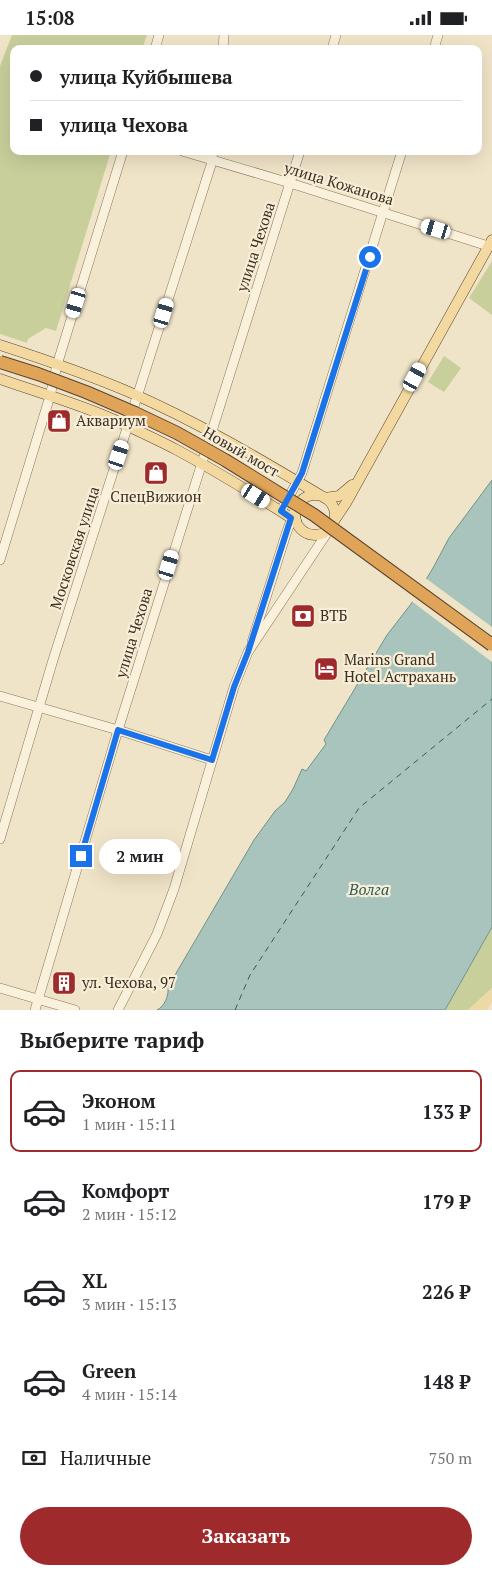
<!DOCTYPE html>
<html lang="ru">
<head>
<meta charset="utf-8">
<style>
	body { margin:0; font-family:"PT Serif",serif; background:#f2f2f2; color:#202124; height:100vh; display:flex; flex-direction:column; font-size:19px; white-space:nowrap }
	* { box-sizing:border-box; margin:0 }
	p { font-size:16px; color:#757577 }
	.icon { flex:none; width:28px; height:28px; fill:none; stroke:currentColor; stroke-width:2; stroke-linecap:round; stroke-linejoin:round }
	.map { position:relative; height:975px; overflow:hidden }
	.panel { display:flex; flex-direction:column; background:#fff; flex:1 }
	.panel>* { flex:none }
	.top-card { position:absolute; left:10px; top:10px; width:472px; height:110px; border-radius:10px; box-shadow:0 5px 20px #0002; display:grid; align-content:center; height:110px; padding:0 20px; background:#fff }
	.end { position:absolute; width:22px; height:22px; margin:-11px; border:6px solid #1a73e8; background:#fff; box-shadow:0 0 0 2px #fff }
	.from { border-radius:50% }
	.bubble { position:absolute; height:35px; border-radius:18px; background:#fff; box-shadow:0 5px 20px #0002; font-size:16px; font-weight:600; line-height:35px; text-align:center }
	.car { position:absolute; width:15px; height:30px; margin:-15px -8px; border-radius:6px; box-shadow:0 0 4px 1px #0007; background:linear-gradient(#fff 24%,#345 0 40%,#fff 0 76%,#345 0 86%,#fff 0) }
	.top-card b { display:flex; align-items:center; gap:18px; height:48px; font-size:19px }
	.top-card b+b { border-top:1px solid #e0e0e0 }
	.top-card i { width:12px; height:12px; background:#202124 }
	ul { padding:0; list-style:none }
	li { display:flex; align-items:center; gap:15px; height:82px; margin:0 10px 8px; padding:0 10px; border:2px solid transparent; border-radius:10px }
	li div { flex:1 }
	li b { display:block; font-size:19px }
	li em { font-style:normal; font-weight:600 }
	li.on { border-color:#9e2a2b }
	li>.icon { width:45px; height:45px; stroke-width:1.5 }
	h2 { padding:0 20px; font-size:22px; line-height:60px }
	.pay { display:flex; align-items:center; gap:12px; height:55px; padding:0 20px; font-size:19px }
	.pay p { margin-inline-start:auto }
	.action { display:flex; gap:10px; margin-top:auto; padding:10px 20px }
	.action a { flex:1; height:58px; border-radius:30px; background:#9e2a2b; color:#fff; font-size:20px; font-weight:600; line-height:58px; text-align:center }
	.status { display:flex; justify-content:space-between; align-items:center; height:35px; padding:0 25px; background:#fff; direction:ltr }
	.status svg { height:14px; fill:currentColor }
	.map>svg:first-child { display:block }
	.green { fill:#c9cf9b }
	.sand { fill:#ecd9a5 }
	.water { fill:#a9c4bc; stroke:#6f938a }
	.pier { fill:#f0e4c8 }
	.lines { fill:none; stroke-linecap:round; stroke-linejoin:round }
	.ferry { stroke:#2f5d5a; stroke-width:1; stroke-dasharray:6 5; stroke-linecap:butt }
	.minor-casing { stroke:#8d765c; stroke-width:10 }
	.major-casing { stroke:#5b4430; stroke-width:11 }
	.minor { stroke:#faf1dc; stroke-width:9 }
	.major { stroke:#f3d9a0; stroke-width:10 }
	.highway-bridge-casing { stroke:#5b4430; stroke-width:14; stroke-linecap:butt }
	.highway-bridge { stroke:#e0a458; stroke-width:12 }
	.route { stroke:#1a73e8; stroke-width:6 }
	.labels { text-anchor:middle; stroke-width:4.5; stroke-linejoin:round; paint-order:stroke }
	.street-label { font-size:15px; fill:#3d2e20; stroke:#f7eed8 }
	.poi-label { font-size:15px; fill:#3d2e20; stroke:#f7eed8; text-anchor:start }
	.water-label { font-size:16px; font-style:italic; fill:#2f5d5a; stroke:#f7eed8 }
</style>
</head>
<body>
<div class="status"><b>15:08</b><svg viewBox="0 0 49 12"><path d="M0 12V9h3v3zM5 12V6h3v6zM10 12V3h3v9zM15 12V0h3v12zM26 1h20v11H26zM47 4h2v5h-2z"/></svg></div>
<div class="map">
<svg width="492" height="975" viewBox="0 0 492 975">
	<rect width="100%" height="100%" fill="#f0e4c8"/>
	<g class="green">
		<path d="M12,0H147L142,14H14V116H111L56,296L46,293L28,304L27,308L0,299V31Z"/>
		<path d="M492,226V280L469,263Z"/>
		<path d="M444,321L461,333L444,357L428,347Z"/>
		<path d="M492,892V953L468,975H445Z"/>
	</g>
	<path class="sand" d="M492,953V967L487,975H468Z"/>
	<path class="water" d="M492,445V892L445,975H157C165,971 169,960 168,952L254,805L275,776L285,767L293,754L302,734L306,736L326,709L324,705L387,600L411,569L433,533L449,503Z"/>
	<path class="pier" d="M424,542L492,592V627L410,565Z"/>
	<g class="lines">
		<path class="ferry" d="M235,975L250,940L359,773L492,664"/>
		<defs>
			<g id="minor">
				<path d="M155,14L159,0"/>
				<path d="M223,14L224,0"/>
				<path d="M332,14L336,0"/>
				<path d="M434,14L438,0"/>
				<path d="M182,116L290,148L488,211"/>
				<path d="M281,476L302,438L402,116"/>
				<path d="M0,525L50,361L57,330L123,116"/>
				<path d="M252,607L286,499L296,472"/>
				<path d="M0,661L118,695L212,725"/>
				<path d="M0,804L53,625L211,130L213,116"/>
				<path d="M0,953L75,975"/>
				<path d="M35,975L118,695L300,116"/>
				<path d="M118,975L157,899L174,854L234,652L248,617L331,492"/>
			</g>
			<g id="major">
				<path d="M0,310C43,324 87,339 129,357C196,386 258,423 320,460"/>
				<path d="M0,344C39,358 81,369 119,387C138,396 158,405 177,415C218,437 257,461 296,486"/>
				<circle cx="315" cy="480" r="20"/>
				<path d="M325,463L339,461L352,450"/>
				<path d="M334,486L346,468L492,205"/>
			</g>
		</defs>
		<use href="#minor" class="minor-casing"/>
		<use href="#major" class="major-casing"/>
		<use href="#minor" class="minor"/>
		<use href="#major" class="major"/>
		<defs>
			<path id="highway-bridge" d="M0,327L38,339L86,357L135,378L177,398L225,425L314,480L492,610"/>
		</defs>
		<use href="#highway-bridge" class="highway-bridge-casing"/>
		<use href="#highway-bridge" class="highway-bridge"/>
	</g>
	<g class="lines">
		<path class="route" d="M81,821L118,695L212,725L234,652L248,617L291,483L281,476L302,438L370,222"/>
	</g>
	<defs>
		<symbol id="shop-square" viewBox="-11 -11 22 22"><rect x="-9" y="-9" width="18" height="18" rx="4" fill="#9e2a2b" stroke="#f7eed8"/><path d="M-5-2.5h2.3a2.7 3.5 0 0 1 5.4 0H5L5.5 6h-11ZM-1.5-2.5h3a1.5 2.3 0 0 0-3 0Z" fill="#fff"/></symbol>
		<symbol id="bank-square" viewBox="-11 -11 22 22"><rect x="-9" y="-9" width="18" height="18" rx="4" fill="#9e2a2b" stroke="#f7eed8"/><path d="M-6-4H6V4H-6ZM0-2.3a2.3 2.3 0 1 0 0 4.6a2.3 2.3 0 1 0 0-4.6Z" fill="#fff"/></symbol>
		<symbol id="hotel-square" viewBox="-11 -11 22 22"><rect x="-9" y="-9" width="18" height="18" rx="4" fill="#9e2a2b" stroke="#f7eed8"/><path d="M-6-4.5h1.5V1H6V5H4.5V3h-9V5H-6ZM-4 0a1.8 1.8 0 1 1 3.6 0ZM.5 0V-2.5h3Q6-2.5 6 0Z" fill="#fff"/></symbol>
		<symbol id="building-square" viewBox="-11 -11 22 22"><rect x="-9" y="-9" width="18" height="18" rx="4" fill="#9e2a2b" stroke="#f7eed8"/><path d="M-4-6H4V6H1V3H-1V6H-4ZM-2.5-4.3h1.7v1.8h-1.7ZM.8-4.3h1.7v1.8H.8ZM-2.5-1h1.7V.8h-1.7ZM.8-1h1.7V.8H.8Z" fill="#fff"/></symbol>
	</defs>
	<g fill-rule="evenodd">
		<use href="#shop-square" x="45" y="372" width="28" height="28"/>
		<use href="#shop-square" x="142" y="424" width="28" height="28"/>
		<use href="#bank-square" x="289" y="567" width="28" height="28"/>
		<use href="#hotel-square" x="312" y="620" width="28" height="28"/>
		<use href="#building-square" x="50" y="934" width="28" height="28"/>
	</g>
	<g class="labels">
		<g class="street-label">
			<text transform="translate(339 149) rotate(17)" y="5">улица Кожанова</text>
			<text transform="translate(256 212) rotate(-72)" y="5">улица Чехова</text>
			<text transform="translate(241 417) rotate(30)" y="5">Новый мост</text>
			<text transform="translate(75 513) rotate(-72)" y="5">Московская улица</text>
			<text transform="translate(134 598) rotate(-73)" y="5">улица Чехова</text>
		</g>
		<g class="poi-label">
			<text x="76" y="391">Аквариум</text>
			<text x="156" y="467" text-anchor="middle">СпецВижион</text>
			<text x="320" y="586">ВТБ</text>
			<text x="344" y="630">Marins Grand<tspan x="344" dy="17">Hotel Астрахань</tspan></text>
			<text x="82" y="953">ул. Чехова, 97</text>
		</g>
		<g class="water-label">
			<text x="369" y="860">Волга</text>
		</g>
	</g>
</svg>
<i class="end from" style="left:370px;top:222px"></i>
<i class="end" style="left:81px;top:821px"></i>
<div class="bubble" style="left:99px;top:804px;width:82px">2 мин</div>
<i class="car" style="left:436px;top:194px;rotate:287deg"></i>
<i class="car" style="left:76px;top:268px;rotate:197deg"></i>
<i class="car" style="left:164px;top:278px;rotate:17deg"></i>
<i class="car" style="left:415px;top:342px;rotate:29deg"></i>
<i class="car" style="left:119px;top:420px;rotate:18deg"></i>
<i class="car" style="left:256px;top:461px;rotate:122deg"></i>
<i class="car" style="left:169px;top:530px;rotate:17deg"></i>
<div class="top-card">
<b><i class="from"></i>улица Куйбышева</b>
<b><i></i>улица Чехова</b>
</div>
</div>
<section class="panel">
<h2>Выберите тариф</h2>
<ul>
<li class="on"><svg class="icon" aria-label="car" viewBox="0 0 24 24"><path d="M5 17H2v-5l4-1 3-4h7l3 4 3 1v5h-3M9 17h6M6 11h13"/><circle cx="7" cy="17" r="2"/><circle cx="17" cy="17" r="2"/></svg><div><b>Эконом</b><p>1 мин · 15:11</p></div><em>133 ₽</em></li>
<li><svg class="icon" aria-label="car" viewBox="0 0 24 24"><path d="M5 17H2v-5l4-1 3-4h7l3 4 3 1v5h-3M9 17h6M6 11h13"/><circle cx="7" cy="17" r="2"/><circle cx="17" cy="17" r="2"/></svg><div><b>Комфорт</b><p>2 мин · 15:12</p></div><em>179 ₽</em></li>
<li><svg class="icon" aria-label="car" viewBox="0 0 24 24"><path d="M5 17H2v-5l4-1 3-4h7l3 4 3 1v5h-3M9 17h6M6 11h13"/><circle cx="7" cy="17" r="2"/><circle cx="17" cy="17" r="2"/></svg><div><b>XL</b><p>3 мин · 15:13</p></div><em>226 ₽</em></li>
<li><svg class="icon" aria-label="car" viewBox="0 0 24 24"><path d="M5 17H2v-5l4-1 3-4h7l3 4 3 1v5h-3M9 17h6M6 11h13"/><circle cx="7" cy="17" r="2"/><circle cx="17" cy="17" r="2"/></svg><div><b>Green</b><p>4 мин · 15:14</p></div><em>148 ₽</em></li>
</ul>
<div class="pay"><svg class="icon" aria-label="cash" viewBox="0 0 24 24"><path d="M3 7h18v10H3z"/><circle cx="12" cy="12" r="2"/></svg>Наличные<p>750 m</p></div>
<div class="action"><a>Заказать</a></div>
</section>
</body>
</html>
